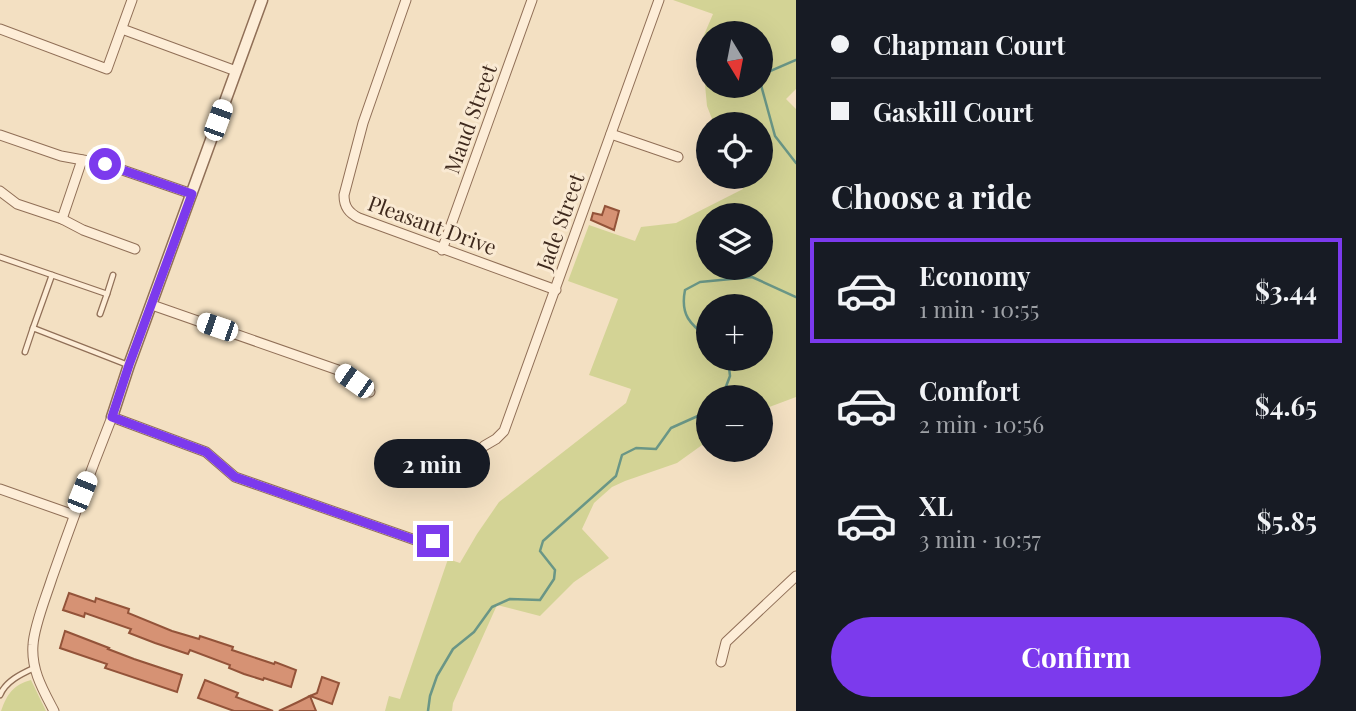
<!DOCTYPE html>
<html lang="en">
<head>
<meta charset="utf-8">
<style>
	body { margin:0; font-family:"Playfair Display",serif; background:#20242c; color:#f1f3f6; height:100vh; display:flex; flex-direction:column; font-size:26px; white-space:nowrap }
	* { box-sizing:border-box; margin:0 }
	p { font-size:23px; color:#9ea1a6 }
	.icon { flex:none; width:38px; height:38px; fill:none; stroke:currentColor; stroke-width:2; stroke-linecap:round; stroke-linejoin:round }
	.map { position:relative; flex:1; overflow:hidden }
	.details { display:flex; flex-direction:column; background:#171b24; width:560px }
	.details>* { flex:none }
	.guide { display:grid; align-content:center; height:154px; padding:0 35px; background:#171b24 }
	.needle { width:46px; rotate:170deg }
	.buttons { position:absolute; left:696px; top:21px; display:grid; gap:14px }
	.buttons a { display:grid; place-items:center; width:77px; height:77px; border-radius:50%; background:#171b24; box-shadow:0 7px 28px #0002; font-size:35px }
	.end { position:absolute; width:32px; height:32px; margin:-16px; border:9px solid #7c3aed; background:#fff; box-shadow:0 0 0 4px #fff }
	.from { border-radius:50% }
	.bubble { position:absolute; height:49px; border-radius:24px; background:#171b24; box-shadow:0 7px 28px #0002; font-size:23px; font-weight:700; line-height:49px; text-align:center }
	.car { position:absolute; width:21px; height:42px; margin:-21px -10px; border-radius:9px; box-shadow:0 0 5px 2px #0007; background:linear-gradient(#fff 24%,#345 0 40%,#fff 0 76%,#345 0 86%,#fff 0) }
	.guide b { display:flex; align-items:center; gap:24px; height:66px; font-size:26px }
	.guide b+b { border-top:2px solid #363941 }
	.guide i { width:18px; height:18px; background:#f1f3f6 }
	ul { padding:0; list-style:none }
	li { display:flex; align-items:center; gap:21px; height:105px; margin:0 14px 10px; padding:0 21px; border:4px solid transparent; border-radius:0px }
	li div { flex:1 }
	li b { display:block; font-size:26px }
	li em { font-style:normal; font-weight:700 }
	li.on { border-color:#7c3aed }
	li>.icon { width:63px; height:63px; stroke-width:1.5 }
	h2 { padding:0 35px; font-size:32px; line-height:84px }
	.button { display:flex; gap:14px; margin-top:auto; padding:14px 35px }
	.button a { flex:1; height:80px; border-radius:42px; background:#7c3aed; color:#fff; font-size:28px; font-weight:700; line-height:80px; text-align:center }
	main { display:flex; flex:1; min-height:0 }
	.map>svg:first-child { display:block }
	.green { fill:#d3d395; fill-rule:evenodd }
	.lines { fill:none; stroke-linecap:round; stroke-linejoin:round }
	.stream { stroke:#6a9686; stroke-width:2.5 }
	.building { fill:#d69274; stroke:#935339; stroke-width:2 }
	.service-casing { stroke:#906f57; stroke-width:7 }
	.minor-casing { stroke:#906f57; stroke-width:11 }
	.tertiary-casing { stroke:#906f57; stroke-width:13 }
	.service { stroke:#fdedd7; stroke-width:4.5 }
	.minor { stroke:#fdedd7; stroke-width:9 }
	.tertiary { stroke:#fdedd7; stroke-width:10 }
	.route { stroke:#7c3aed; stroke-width:9 }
	.labels { text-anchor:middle; stroke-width:6; stroke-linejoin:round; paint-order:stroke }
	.street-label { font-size:21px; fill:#3e291d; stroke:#faead3 }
</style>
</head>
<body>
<main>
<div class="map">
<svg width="796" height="711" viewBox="0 0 796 711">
	<rect width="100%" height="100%" fill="#f3e0c2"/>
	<g class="green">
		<path d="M673,0H796V89L786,99L796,109V397L761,410V397H709V440L677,463L625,481L612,487L594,503L582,529L609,558L574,582L540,616L497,605L453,703L452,711H385L389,696L400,699L448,559L460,563L477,534L499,502L626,403L631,389L589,375L618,299L568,281L589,225L635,241L641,227L676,223L743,189L738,177H761V124H714L707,106L701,42L713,14ZM709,33H761V86H709ZM709,215H761V268H709ZM709,306H761V359H709Z"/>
		<path d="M31,680L46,711H1C7,694 13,685 31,680Z"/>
	</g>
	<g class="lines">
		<g class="stream">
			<path d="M761,75L796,60"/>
			<path d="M761,85L775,136L796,163"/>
			<path d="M709,339C690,324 680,315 685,290L700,282L752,277L796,297"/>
			<path d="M722,397L730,376L728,359"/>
			<path d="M428,711L430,696L437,676L453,649L474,632L492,607L510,599L540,600L554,579L555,570L540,551L543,541L616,476L622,455L636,448L656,449L671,428L709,411"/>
		</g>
	</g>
	<g class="building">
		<path d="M605,206L619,211L614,230L591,220L593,213L602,215Z"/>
		<path d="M69,593L95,602L96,598L129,609L128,613L172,631L199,639L200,636L233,647L232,650L274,664L275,662L296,670L291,687L264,678L263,680L244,674L229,668L230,665L190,650L188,654L155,643L129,633L131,629L85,613L84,617L63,610Z"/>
		<path d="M65,631L109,648L108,649L134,659L182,675L177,692L105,668L107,664L60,648Z"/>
		<path d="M322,677L339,683L332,704L310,696L317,693Z"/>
		<path d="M205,680L238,693L236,697L273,711H234L198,698Z"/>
		<path d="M310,696L316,711H279L298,702Z"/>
	</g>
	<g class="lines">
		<defs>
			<g id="service">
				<path d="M0,257L52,275"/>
				<path d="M107,294L113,275"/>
				<path d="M33,328L52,275L107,294L100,314"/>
				<path d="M25,352L33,328L128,365"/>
				<path d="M0,695C6,681 21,674 34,668"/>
			</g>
			<g id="minor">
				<path d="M406,0L363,123L344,195C344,207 349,213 359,218L556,290"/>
				<path d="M0,29L107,69L132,0"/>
				<path d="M122,29L236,71"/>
				<path d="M611,134L678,157"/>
				<path d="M0,135L61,156L105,164L192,194"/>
				<path d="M0,191L17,204L62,219L83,230L135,249"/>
				<path d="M62,219L82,160"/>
				<path d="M442,250L532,0"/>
				<path d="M152,305L338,370L370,392"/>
				<path d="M484,446L496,439L504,431L659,0"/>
				<path d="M0,489L74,515"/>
				<path d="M721,662L726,642L796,576"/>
				<path d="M54,711C43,690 31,670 33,645C34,626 46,597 52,578C71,524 91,470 112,417L206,452L235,477L418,541H433"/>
			</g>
			<path id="tertiary" d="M112,417L129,365L262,0"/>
		</defs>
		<use href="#service" class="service-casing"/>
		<use href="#minor" class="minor-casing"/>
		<use href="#tertiary" class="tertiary-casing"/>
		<use href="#service" class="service"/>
		<use href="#minor" class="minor"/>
		<use href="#tertiary" class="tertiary"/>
	</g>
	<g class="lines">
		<path class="route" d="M105,164L192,194L129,365L112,417L206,452L235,477L418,541H433"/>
	</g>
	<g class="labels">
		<g class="street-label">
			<text transform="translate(471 119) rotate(-70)" y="7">Maud Street</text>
			<text transform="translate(561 222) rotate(-70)" y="7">Jade Street</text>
			<text transform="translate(432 226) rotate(20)" y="7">Pleasant Drive</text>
		</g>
	</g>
</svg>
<div class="buttons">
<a><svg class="needle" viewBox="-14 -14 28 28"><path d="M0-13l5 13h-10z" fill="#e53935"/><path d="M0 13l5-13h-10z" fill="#9ea1a6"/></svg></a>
<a><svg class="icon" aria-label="locate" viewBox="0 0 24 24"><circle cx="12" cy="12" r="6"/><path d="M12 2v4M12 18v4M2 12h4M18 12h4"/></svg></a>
<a><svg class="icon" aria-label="layers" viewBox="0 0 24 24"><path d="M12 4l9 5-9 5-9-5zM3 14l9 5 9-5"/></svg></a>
<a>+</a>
<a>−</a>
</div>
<i class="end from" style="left:105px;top:164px"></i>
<i class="end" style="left:433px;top:541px"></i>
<div class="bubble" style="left:374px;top:439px;width:116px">2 min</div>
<i class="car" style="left:218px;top:120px;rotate:20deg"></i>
<i class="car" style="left:217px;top:327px;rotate:289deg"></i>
<i class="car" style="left:354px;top:381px;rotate:305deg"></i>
<i class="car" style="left:82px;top:492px;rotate:22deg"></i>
</div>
<section class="details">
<div class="guide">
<b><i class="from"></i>Chapman Court</b>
<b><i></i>Gaskill Court</b>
</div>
<h2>Choose a ride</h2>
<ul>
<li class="on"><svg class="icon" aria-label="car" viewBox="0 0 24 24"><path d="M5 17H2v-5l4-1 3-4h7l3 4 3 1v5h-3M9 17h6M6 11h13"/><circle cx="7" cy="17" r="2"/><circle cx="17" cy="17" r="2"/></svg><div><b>Economy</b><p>1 min · 10:55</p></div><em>$3.44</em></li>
<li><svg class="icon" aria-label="car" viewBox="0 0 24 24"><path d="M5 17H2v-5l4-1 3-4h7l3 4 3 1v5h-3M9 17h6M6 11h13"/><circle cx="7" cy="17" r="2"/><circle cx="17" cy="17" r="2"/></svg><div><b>Comfort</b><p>2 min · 10:56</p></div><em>$4.65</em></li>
<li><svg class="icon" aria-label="car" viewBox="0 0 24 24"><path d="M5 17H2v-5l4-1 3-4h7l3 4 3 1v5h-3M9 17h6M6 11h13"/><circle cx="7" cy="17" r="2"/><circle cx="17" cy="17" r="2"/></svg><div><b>XL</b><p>3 min · 10:57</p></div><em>$5.85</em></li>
</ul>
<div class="button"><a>Confirm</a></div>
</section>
</main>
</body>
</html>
